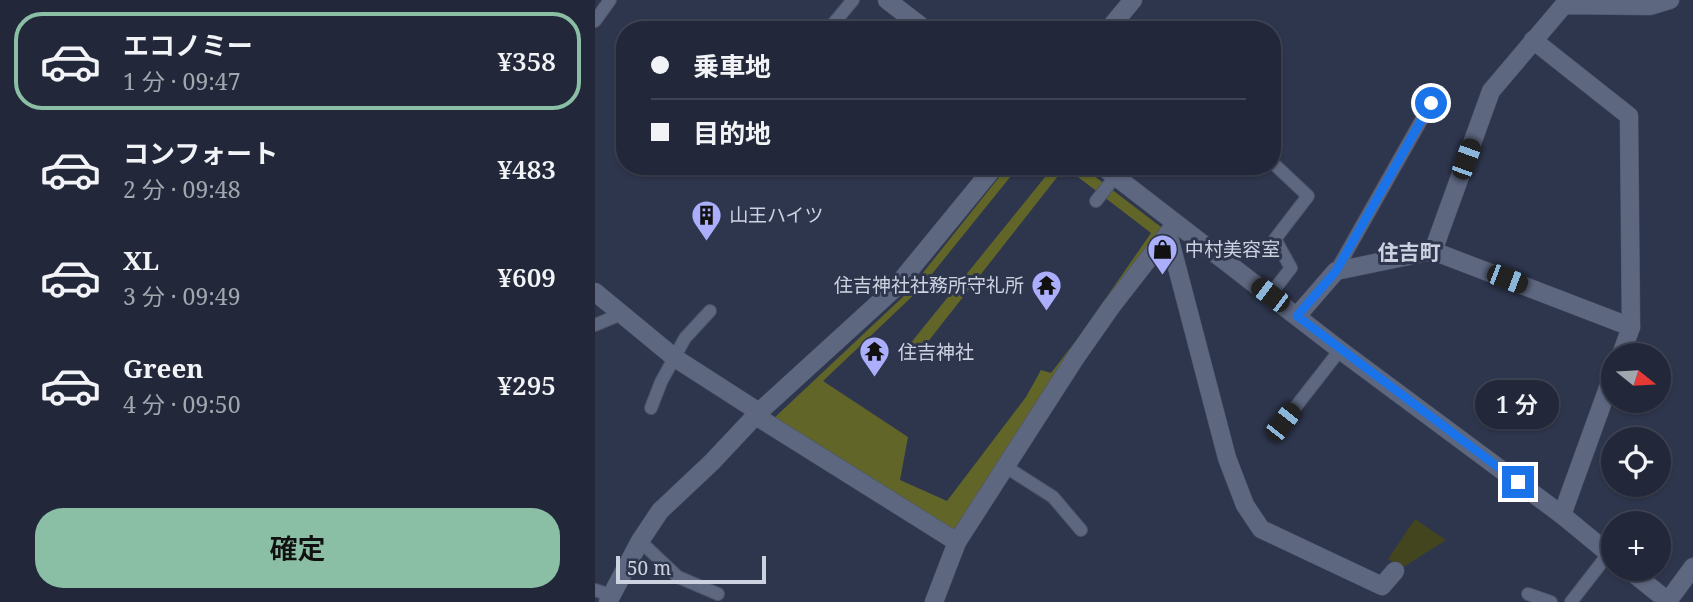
<!DOCTYPE html>
<html lang="ja">
<head>
<meta charset="utf-8">
<style>
	body { margin:0; font-family:"Noto Serif","Noto Sans JP",serif; background:#2e3445; color:#f1f3f6; height:100vh; display:flex; flex-direction:column; font-size:26px; white-space:nowrap }
	* { box-sizing:border-box; margin:0 }
	p { font-size:23px; color:#a2a6af }
	.icon { flex:none; width:38px; height:38px; fill:none; stroke:currentColor; stroke-width:2; stroke-linecap:round; stroke-linejoin:round }
	.map { position:relative; flex:1; overflow:hidden }
	.sheet { display:flex; flex-direction:column; background:#22283a; width:595px }
	.sheet>* { flex:none }
	.guide { position:absolute; left:21px; top:21px; width:665px; height:154px; border-radius:28px; box-shadow:0 2px 5px #0004,0 0 0 2px #3f4454; display:grid; align-content:center; height:154px; padding:0 35px; background:#22283a }
	.needle { width:46px; rotate:108deg }
	.tools { position:absolute; left:1006px; top:343px; display:grid; gap:14px }
	.tools a { display:grid; place-items:center; width:70px; height:70px; border-radius:50%; background:#22283a; box-shadow:0 2px 5px #0004,0 0 0 2px #3f4454; font-size:35px }
	.scale { position:absolute; left:21px; bottom:18px; width:150px; box-sizing:border-box; padding-left:7px; border:4px solid #cdd2e1; border-top:0; font-size:19px; line-height:24px; white-space:nowrap; color:#cdd2e1; -webkit-text-stroke:5px #2e364d; paint-order:stroke }
	.end { position:absolute; width:32px; height:32px; margin:-16px; border:9px solid #1a73e8; background:#fff; box-shadow:0 0 0 4px #fff }
	.from { border-radius:50% }
	.bubble { position:absolute; height:49px; border-radius:24px; background:#22283a; box-shadow:0 2px 5px #0004,0 0 0 2px #3f4454; font-size:23px; font-weight:600; line-height:49px; text-align:center }
	.car { position:absolute; width:21px; height:42px; margin:-21px -10px; border-radius:9px; box-shadow:0 0 5px 2px #0007; background:linear-gradient(#222 24%,#8ab4d8 0 40%,#222 0 76%,#8ab4d8 0 86%,#222 0) }
	.guide b { display:flex; align-items:center; gap:24px; height:66px; font-size:26px }
	.guide b+b { border-top:2px solid #3f4454 }
	.guide i { width:18px; height:18px; background:#f1f3f6 }
	ul { padding:12px 0 0; list-style:none }
	li { display:flex; align-items:center; gap:21px; height:98px; margin:0 14px 10px; padding:0 21px; border:4px solid transparent; border-radius:28px }
	li div { flex:1 }
	li b { display:block; font-size:26px }
	li em { font-style:normal; font-weight:600 }
	li.active { border-color:#8abfa5 }
	li>.icon { width:63px; height:63px; stroke-width:1.5 }
	.button { display:flex; gap:14px; margin-top:auto; padding:14px 35px }
	.button a { flex:1; height:80px; border-radius:28px; background:#8abfa5; color:#111; font-size:28px; font-weight:600; line-height:80px; text-align:center }
	main { display:flex; flex:1; min-height:0 }
	.map>svg:first-child { display:block }
	.green { fill:#42451d }
	.forest { fill:#616628 }
	.lines { fill:none; stroke-linecap:round; stroke-linejoin:round }
	.service-casing { stroke:#4d5366; stroke-width:14 }
	.minor-casing { stroke:#4d5366; stroke-width:19 }
	.tertiary-casing { stroke:#4d5366; stroke-width:19 }
	.service { stroke:#5e6780; stroke-width:12 }
	.minor { stroke:#5e6780; stroke-width:18 }
	.tertiary { stroke:#5e6780; stroke-width:18 }
	.route { stroke:#1a73e8; stroke-width:9 }
	.labels { text-anchor:middle; stroke-width:6; stroke-linejoin:round; paint-order:stroke }
	.poi-label { font-size:19px; fill:#cdd2e1; stroke:#2e364d; text-anchor:start }
	.neighbourhood-label { font-size:21px; font-weight:bold; fill:#cdd2e1; stroke:#2e364d }
</style>
</head>
<body>
<main>
<section class="sheet">
<ul>
<li class="active"><svg class="icon" aria-label="car" viewBox="0 0 24 24"><path d="M5 17H2v-5l4-1 3-4h7l3 4 3 1v5h-3M9 17h6M6 11h13"/><circle cx="7" cy="17" r="2"/><circle cx="17" cy="17" r="2"/></svg><div><b>エコノミー</b><p>1 分 · 09:47</p></div><em>¥358</em></li>
<li><svg class="icon" aria-label="car" viewBox="0 0 24 24"><path d="M5 17H2v-5l4-1 3-4h7l3 4 3 1v5h-3M9 17h6M6 11h13"/><circle cx="7" cy="17" r="2"/><circle cx="17" cy="17" r="2"/></svg><div><b>コンフォート</b><p>2 分 · 09:48</p></div><em>¥483</em></li>
<li><svg class="icon" aria-label="car" viewBox="0 0 24 24"><path d="M5 17H2v-5l4-1 3-4h7l3 4 3 1v5h-3M9 17h6M6 11h13"/><circle cx="7" cy="17" r="2"/><circle cx="17" cy="17" r="2"/></svg><div><b>XL</b><p>3 分 · 09:49</p></div><em>¥609</em></li>
<li><svg class="icon" aria-label="car" viewBox="0 0 24 24"><path d="M5 17H2v-5l4-1 3-4h7l3 4 3 1v5h-3M9 17h6M6 11h13"/><circle cx="7" cy="17" r="2"/><circle cx="17" cy="17" r="2"/></svg><div><b>Green</b><p>4 分 · 09:50</p></div><em>¥295</em></li>
</ul>
<div class="button"><a>確定</a></div>
</section>
<div class="map">
<svg width="1098" height="602" viewBox="0 0 1098 602">
	<rect width="100%" height="100%" fill="#2e364d"/>
	<path class="green" d="M820,519L851,540L807,568L793,559Z"/>
	<path class="forest" d="M413,166H424L324,290L228,381L313,437L305,480L352,501L431,397L446,370L456,373L486,334L556,233L470,167L317,362L306,355L459,166H486L566,227L488,337L362,530L356,532L177,420L311,294Z"/>
	<g class="lines">
		<defs>
			<g id="service">
				<path d="M0,21L15,0"/>
				<path d="M233,30L258,0"/>
				<path d="M501,201L520,177"/>
				<path d="M741,271L836,103"/>
				<path d="M675,295L696,268L680,239L713,196L679,164"/>
				<path d="M0,325L26,314"/>
				<path d="M56,408L66,382L90,338L115,311"/>
				<path d="M688,423L745,350"/>
				<path d="M411,467L458,497L486,530"/>
				<path d="M45,541L83,577L123,594"/>
				<path d="M0,590L15,595"/>
				<path d="M933,594L956,602"/>
				<path d="M976,602L1014,553"/>
			</g>
			<g id="minor">
				<path d="M292,0L331,30"/>
				<path d="M513,30L538,0"/>
				<path d="M938,40L1034,116L1036,327L1026,355"/>
				<path d="M507,166L745,350L967,515L1018,557"/>
				<path d="M573,233L632,458L650,505L666,529L787,586L800,571"/>
				<path d="M838,251L896,91L969,5L1055,6L1075,0"/>
				<path d="M0,292L80,358L164,412"/>
				<path d="M702,316L741,271L838,251L1036,327"/>
				<path d="M161,416L362,542"/>
				<path d="M967,515L1018,374"/>
				<path d="M1033,569L1074,602"/>
				<path d="M13,602L45,541L65,511L117,462L164,412L300,288L400,166"/>
				<path d="M339,602L362,542L481,357L516,307L579,226"/>
			</g>
			<path id="tertiary" d="M1073,601L1098,567"/>
		</defs>
		<use href="#service" class="service-casing"/>
		<use href="#minor" class="minor-casing"/>
		<use href="#tertiary" class="tertiary-casing"/>
		<use href="#service" class="service"/>
		<use href="#minor" class="minor"/>
		<use href="#tertiary" class="tertiary"/>
	</g>
	<g class="lines">
		<path class="route" d="M836,103L741,271L702,316L923,482"/>
	</g>
	<defs>
		<symbol id="building-pin" viewBox="-11 -11 22 30"><path d="M0 17L-7.5 6A9.5 9.5 0 1 1 7.5 6Z" fill="#abaffb" stroke="#2e364d"/><path d="M-4-6H4V6H1V3H-1V6H-4ZM-2.5-4.3h1.7v1.8h-1.7ZM.8-4.3h1.7v1.8H.8ZM-2.5-1h1.7V.8h-1.7ZM.8-1h1.7V.8H.8Z" fill="#111"/></symbol>
		<symbol id="shop-pin" viewBox="-11 -11 22 30"><path d="M0 17L-7.5 6A9.5 9.5 0 1 1 7.5 6Z" fill="#abaffb" stroke="#2e364d"/><path d="M-5-2.5h2.3a2.7 3.5 0 0 1 5.4 0H5L5.5 6h-11ZM-1.5-2.5h3a1.5 2.3 0 0 0-3 0Z" fill="#111"/></symbol>
		<symbol id="temple-pin" viewBox="-11 -11 22 30"><path d="M0 17L-7.5 6A9.5 9.5 0 1 1 7.5 6Z" fill="#abaffb" stroke="#2e364d"/><path d="M0-6L5-2H3V0L6.5 2.5H4V6H1.5V3h-3V6H-4V2.5H-6.5L-3 0V-2H-5Z" fill="#111"/></symbol>
	</defs>
	<g fill-rule="evenodd">
		<use href="#building-pin" x="94" y="198" width="35" height="47"/>
		<use href="#shop-pin" x="550" y="232" width="35" height="47"/>
		<use href="#temple-pin" x="434" y="268" width="35" height="47"/>
		<use href="#temple-pin" x="262" y="334" width="35" height="47"/>
	</g>
	<g class="labels">
		<g class="poi-label">
			<text x="134" y="222">山王ハイツ</text>
			<text x="590" y="256">中村美容室</text>
			<text x="429" y="292" text-anchor="end">住吉神社社務所守礼所</text>
			<text x="303" y="359">住吉神社</text>
		</g>
		<g class="neighbourhood-label">
			<text x="814" y="260">住吉町</text>
		</g>
	</g>
</svg>
<div class="tools">
<a><svg class="needle" viewBox="-14 -14 28 28"><path d="M0-13l5 13h-10z" fill="#e53935"/><path d="M0 13l5-13h-10z" fill="#a2a6af"/></svg></a>
<a><svg class="icon" aria-label="locate" viewBox="0 0 24 24"><circle cx="12" cy="12" r="6"/><path d="M12 2v4M12 18v4M2 12h4M18 12h4"/></svg></a>
<a>+</a>
</div>
<div class="scale">50 m</div>
<i class="end from" style="left:836px;top:103px"></i>
<i class="end" style="left:923px;top:482px"></i>
<div class="bubble" style="left:880px;top:380px;width:84px">1 分</div>
<i class="car" style="left:871px;top:159px;rotate:20deg"></i>
<i class="car" style="left:912px;top:279px;rotate:111deg"></i>
<i class="car" style="left:675px;top:295px;rotate:307deg"></i>
<i class="car" style="left:688px;top:422px;rotate:38deg"></i>
<div class="guide">
<b><i class="from"></i>乗車地</b>
<b><i></i>目的地</b>
</div>
</div>
</main>
</body>
</html>
